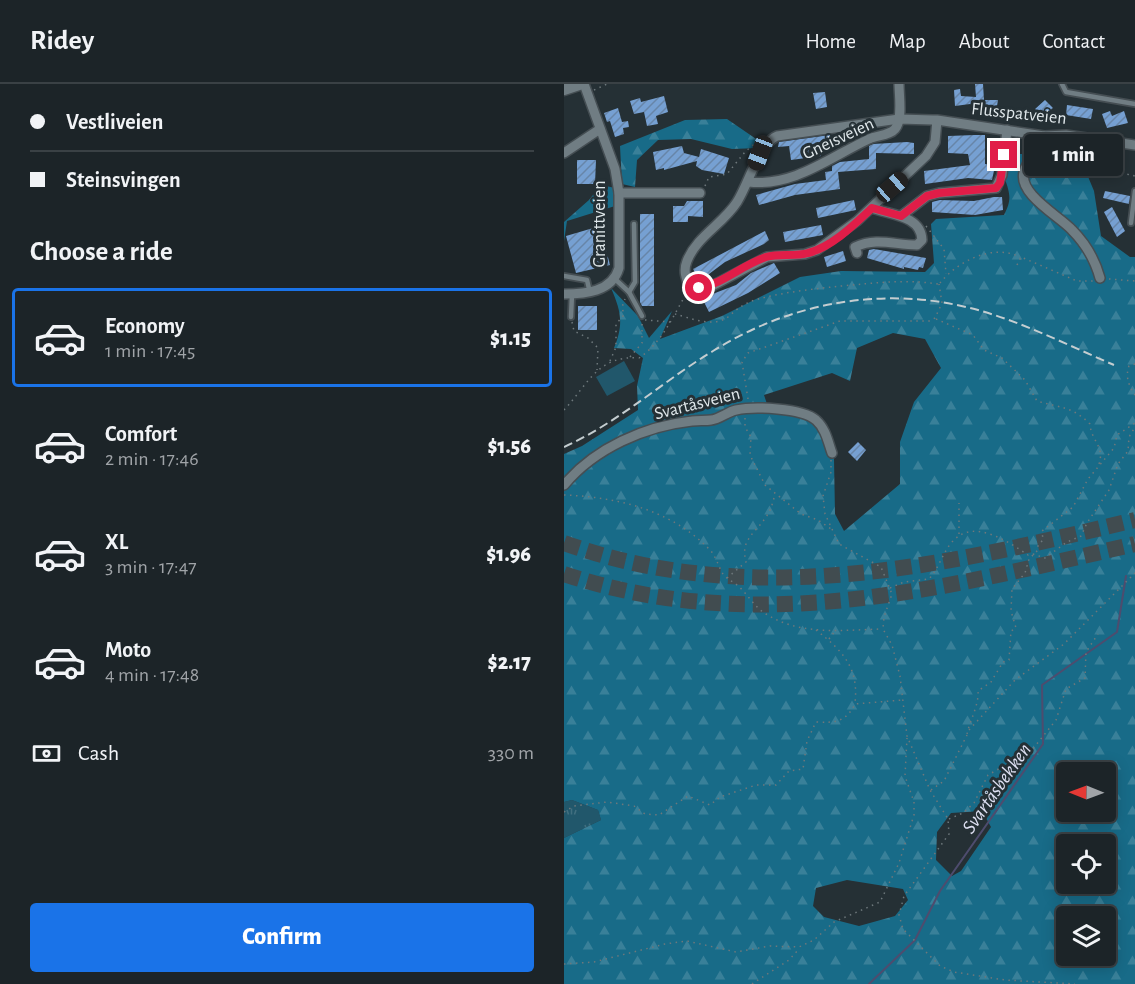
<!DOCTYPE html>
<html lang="en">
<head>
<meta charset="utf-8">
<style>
	body { margin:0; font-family:"Alegreya Sans",sans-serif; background:#293034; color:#f1f3f6; height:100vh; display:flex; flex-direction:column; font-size:22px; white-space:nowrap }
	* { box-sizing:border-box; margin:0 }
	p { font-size:20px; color:#a0a4a8 }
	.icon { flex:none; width:33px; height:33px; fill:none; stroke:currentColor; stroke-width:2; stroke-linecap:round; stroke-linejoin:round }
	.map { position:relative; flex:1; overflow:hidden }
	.details { display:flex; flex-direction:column; background:#1c2428; width:564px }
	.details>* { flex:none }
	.guide { display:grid; align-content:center; height:132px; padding:0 30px; background:#1c2428 }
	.needle { width:39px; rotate:271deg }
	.controls { position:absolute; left:492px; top:678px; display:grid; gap:12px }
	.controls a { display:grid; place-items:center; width:60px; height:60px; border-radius:6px; background:#1c2428; box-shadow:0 3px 15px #0003,0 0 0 2px #3a4145; font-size:30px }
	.end { position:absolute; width:27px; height:27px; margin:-14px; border:8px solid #e11d48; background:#fff; box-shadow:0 0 0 3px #fff }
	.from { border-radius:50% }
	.bubble { position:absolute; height:42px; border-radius:6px; background:#1c2428; box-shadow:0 3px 15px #0003,0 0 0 2px #3a4145; font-size:20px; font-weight:800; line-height:42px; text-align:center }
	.car { position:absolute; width:18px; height:36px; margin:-18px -9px; border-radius:8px; box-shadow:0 0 4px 2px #0007; background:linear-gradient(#222 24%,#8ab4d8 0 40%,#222 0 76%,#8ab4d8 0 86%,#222 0) }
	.guide b { display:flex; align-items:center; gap:21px; height:57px; font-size:22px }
	.guide b+b { border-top:2px solid #3a4145 }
	.guide i { width:15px; height:15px; background:#f1f3f6 }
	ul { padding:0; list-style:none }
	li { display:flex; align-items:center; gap:18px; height:99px; margin:0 12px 9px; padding:0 18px; border:3px solid transparent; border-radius:6px }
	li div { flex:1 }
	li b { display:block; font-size:22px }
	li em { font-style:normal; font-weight:800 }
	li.active { border-color:#1a73e8 }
	li>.icon { width:54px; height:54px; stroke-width:1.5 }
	h2 { padding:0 30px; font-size:27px; line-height:72px }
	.pay { display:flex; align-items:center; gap:15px; height:66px; padding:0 30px; font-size:22px }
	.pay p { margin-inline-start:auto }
	.cta { display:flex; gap:12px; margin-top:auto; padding:12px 30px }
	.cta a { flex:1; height:69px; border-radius:6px; background:#1a73e8; color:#fff; font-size:24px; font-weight:800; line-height:69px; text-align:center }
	header { display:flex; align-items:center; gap:36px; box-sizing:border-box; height:84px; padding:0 30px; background:#1c2428; border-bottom:2px solid #3a4145 }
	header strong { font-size:28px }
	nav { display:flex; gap:33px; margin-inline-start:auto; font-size:21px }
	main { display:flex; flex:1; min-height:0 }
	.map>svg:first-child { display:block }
	.grass { fill:url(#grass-tufts) }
	.forest { fill:url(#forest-firs); fill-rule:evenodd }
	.pitch { fill:#21576b }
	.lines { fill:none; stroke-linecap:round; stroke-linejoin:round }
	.stream { stroke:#4e4c6e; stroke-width:2 }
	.building { fill:url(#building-hatch) }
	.highway-tunnel { stroke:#414c50; stroke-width:16; stroke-dasharray:16 8; stroke-linecap:butt }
	.lane-casing { stroke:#454e53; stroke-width:8 }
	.street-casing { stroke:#454e53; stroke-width:12 }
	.secondary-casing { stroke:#454e53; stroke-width:15 }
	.path { stroke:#6e787c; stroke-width:1.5; stroke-dasharray:1.5 4.5; stroke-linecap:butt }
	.lane { stroke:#707d83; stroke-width:4.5 }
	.street { stroke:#707d83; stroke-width:9 }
	.secondary { stroke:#707d83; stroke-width:12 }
	.rail { stroke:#c4cdd0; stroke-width:2; stroke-dasharray:9 4.5; stroke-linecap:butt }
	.route { stroke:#e11d48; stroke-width:8 }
	.labels { text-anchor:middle; stroke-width:6; stroke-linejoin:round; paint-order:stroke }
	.street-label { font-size:18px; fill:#e0e8eb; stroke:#253035 }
	.water-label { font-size:20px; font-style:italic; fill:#dee0f2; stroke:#253035 }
</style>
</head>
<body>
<header>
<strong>Ridey</strong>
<nav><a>Home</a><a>Map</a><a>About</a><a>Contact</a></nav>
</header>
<main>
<section class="details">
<div class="guide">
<b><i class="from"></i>Vestliveien</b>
<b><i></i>Steinsvingen</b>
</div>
<h2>Choose a ride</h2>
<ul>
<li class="active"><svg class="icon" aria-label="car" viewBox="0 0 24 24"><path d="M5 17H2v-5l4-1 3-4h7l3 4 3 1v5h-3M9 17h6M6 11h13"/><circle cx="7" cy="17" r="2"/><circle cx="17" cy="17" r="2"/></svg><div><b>Economy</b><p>1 min · 17:45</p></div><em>$1.15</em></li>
<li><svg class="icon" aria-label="car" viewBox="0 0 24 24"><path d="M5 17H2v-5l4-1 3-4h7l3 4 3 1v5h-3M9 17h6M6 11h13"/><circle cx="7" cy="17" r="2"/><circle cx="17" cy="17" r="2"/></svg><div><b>Comfort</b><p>2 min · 17:46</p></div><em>$1.56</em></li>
<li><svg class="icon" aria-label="car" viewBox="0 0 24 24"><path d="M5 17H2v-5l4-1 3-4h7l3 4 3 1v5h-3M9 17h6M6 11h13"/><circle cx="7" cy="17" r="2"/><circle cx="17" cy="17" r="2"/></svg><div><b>XL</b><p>3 min · 17:47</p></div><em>$1.96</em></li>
<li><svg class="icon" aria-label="car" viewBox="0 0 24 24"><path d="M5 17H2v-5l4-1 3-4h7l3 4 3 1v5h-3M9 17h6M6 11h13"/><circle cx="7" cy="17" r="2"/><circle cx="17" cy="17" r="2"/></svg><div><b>Moto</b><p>4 min · 17:48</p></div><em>$2.17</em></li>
</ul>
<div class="pay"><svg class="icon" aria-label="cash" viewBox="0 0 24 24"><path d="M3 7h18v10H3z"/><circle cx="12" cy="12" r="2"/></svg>Cash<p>330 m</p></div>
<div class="cta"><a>Confirm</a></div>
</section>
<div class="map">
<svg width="571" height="900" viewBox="0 0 571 900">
	<defs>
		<pattern id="grass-tufts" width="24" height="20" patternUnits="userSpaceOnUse" patternTransform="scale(1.5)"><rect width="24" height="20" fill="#21576b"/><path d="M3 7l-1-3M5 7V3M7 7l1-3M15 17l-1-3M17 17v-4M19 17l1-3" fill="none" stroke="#416f80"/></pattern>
		<pattern id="forest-firs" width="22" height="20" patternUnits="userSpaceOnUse" patternTransform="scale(1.5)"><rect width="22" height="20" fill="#186b88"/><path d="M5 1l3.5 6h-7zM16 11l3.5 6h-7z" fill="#398099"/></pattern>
		<pattern id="building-hatch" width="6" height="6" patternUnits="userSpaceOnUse" patternTransform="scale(1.5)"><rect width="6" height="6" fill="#76a0d2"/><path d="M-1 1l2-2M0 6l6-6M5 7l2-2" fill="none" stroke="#6785a8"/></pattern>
	</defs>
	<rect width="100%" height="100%" fill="#253035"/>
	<path class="grass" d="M8,716L34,726L37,736L0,754V718Z"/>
	<g class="forest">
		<path d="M163,35L198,59L195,64L168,65L127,55L94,56L73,76L71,103L58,100L56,62L121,36Z"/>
		<path d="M468,55L515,71L530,107L537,152L566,173H571V900H0V754L37,736L34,726L8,716L0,718V370L18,362L74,326L73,302L79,274L67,265L50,264C60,240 57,227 47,204L74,232L85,254L108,227L96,255L158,232L236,193L277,187L361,188L370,179L367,140L372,135L440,131C448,116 446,110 441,95C439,88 442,77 443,70H461ZM329,249L361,255L377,284L350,318L336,358V400L280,447L271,430L270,375L264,359L244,333L203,320L200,311L268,289L286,297L293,264ZM502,688H542V728H502ZM418,727L427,743L397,787L388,792L372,776L373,748L387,729ZM502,760H542V800H502ZM283,796L339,805L344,816L331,832L295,842L260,833L249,822L252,804ZM502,832H542V872H502Z"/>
		<path d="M37,101L51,104V122L3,137L0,157V138L25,116Z"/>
	</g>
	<path class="pitch" d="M60,277L71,297L43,312L32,293Z"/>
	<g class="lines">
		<path class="stream" d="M305,900L351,856L376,807L479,660L478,601L553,548L562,492"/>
	</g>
	<g class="building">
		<path d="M411,0H419L420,16H434L433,22H428V26L412,25V22L406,20L391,22L390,6L396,5L397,12L412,13Z"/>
		<path d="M261,8L263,23L252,25L249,9Z"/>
		<path d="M100,12L104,28L92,32L94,40L83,42L80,28L70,30L66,17L76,14L77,18Z"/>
		<path d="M481,16L489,24L484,28L487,31L479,39L475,34L477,32L471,25Z"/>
		<path d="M503,21L529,25L527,35L502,31Z"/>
		<path d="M54,24L58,38L64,37L65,43L59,44L60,50L51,53L46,37L43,38L40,29Z"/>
		<path d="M546,27L548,32L560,27L564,39L543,44L538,30Z"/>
		<path d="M266,51L267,56L255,58L257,72L227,76L225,62L214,63L215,58Z"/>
		<path d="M411,51H421V80L431,82L428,96L404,94L361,100L360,87L406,81L404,70L384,69V52Z"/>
		<path d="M343,58L350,59V70L312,69V85L274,88L276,105L231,111L195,121L192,111L231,100L262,96L261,88L268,87V82L276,78L305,75V62L309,60Z"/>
		<path d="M118,62L120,69L135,73L137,65L165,74L160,90L138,86L132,82L133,77L100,86V84L92,86L89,68Z"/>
		<path d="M13,76H32L31,100H13Z"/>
		<path d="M541,107L566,112L565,120L539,114Z"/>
		<path d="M430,113H438L439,126L411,131L368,128V118L376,116L410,117Z"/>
		<path d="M290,116L292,126L254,134L252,124Z"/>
		<path d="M123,117H139V133L124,132V138H109V122H120Z"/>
		<path d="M548,123L561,147L553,153L540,128Z"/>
		<path d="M76,130H90V222H78L76,218Z"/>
		<path d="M257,141L259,151L221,158L219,148Z"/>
		<path d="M36,142L46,181L12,189L2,152Z"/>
		<path d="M201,147L205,156L200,160L161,178L141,193L140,191L134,194L129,185Z"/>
		<path d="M310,165L362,174L359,184L355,183L354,186L340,183V185L303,174L305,166Z"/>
		<path d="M279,167L282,177L263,183L260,173Z"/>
		<path d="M210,179L216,189L184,209L145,228L138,214L172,201L187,189Z"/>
		<rect x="14" y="222" width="19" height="24"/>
		<path d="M294,358L302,366L293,377L284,368Z"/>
	</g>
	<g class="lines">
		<g class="highway-tunnel">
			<path d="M0,459C191,527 381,481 571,436"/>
			<path d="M0,490C194,554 379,504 571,460"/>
		</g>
		<defs>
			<g id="lane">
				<path d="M498,0L502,8L571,20"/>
				<path d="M567,139L571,107"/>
				<path d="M0,192L23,196L26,209"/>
				<path d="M51,195L65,208L78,232"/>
				<path d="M65,208L71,198L70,140"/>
				<path d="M7,233L8,210"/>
			</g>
			<g id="street">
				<path d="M373,36L371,58L362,72L293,137L253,166L241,170L203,173L148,202L126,204C122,194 119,187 123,177C133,152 159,140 173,118C185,99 195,60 213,52L335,35L369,36H373L480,52L502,51L571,61"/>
				<path d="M480,52C476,65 463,75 460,88C454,110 495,132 508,146C521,159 531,176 536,194"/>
				<path d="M0,69L36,45"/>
				<path d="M185,98C230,103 266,73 305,55C312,51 325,52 331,45C339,36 335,12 335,0"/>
				<path d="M55,109H136"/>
				<path d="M337,132L363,112L375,109L432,104L438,91L443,46"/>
				<path d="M293,169L291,163C313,153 330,161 353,161L358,156C357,131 326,131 308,124"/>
				<path d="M0,210C21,210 48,208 55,184V109L51,85L20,0"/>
				<path d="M0,401C31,364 81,342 128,337C134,336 141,337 147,336C156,335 163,328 172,326C190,322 238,324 252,336C262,345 264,358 268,369"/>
			</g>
			<path id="secondary" d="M0,5L15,0"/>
		</defs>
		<use href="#lane" class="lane-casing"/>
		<use href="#street" class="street-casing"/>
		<use href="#secondary" class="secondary-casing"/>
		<g class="path">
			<path d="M30,6L43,0"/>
			<path d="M493,60L522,69L544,86L571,92"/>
			<path d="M141,102L145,93L163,90L181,68L196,55"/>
			<path d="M362,142L380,165L382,190"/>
			<path d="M453,181L457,173L513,197H529"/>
			<path d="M545,195L571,197"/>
			<path d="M376,199C393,178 428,159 456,173"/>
			<path d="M111,230C126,234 149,244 164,233C173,225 179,220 191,216C219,208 249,205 277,202C312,199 339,195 374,200"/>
			<path d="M372,235L409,251L420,266L438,274L461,296L473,317C496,324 508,322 526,340C527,357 541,362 535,380"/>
			<path d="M81,236L106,238"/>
			<path d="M8,238L10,247L24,254L34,264L33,286"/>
			<path d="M66,273L78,259V238"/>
			<path d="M46,277L52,263V240L60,231L58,223L61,215"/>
			<path d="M571,280L565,282C561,293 565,302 571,311"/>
			<path d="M184,315L178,278L184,269L276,237H365L371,234L378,219L375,200"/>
			<path d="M0,326C25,299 34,271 75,274C98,258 107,236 121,212"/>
			<path d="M181,334V343L187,353L186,371L201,401L237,430L254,436L270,447"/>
			<path d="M267,376V388L259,412L261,430L275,460L317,483L328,510L320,533L319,545L328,561L336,592L343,652L366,706L384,735L385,750L340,812L335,831L339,845L376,882L390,888L441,896L511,900"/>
			<path d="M0,411C53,413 108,426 146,466C152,472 154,482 159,490C163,495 168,497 173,501C183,509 190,523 202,530C237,552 278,546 318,545"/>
			<path d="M395,450V419"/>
			<path d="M163,494L182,478C176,455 191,450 202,433C207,426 209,418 211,410"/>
			<path d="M326,504L340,498L365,495C376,483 379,466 391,455C412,435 446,459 464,471L469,470L481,474L503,458L517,452L523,439L545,406L554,380L564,367L565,353L571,343"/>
			<path d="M252,546C279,567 295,584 291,619"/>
			<path d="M265,555L271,547"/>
			<path d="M405,646L451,596L500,560L571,489"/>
			<path d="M403,650C406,636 415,621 414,607L427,598L439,578L445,576L447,547L452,544L447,527L448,505L461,489L465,475L474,466V461L479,456L478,447L509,423L524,395L550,364L553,351L571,339"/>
			<path d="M367,706L380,697L403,651"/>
			<path d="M0,728L10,722L43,718L70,722L81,730L95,731L124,712L146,721L156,713L192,701H212L225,687L239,685L243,657L252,638C271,639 282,638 291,620L338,616"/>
			<path d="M385,735L399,729L410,719L424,691L468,666L492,636L502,605L521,594L522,568L534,550"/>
			<path d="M0,880L30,878L101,860L123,857L172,868L206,862L235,863L250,856L270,838L316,818L335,779L350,731V718L341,692L343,654"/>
			<path d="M188,900L225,876L235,865"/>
		</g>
		<use href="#lane" class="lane"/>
		<use href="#street" class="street"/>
		<use href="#secondary" class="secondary"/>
		<path class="rail" d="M0,363C55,338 98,298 149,267C224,220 314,202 402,223C453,235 501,260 550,281"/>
	</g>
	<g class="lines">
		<path class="route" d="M135,204C160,199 178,181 202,173C216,169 231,173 244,169C268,163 291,140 308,124L337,132L363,112L375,109L432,104L436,99L440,71"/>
	</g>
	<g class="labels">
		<g class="street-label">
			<text transform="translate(455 29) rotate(6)" y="6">Flusspatveien</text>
			<text transform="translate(274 54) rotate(-25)" y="6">Gneisveien</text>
			<text transform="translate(35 140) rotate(-90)" y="6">Granittveien</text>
			<text transform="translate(133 319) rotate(-14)" y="6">Svartåsveien</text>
		</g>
		<g class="water-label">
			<text transform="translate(432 704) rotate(-55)" y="7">Svartåsbekken</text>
		</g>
	</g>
</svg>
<div class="controls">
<a><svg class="needle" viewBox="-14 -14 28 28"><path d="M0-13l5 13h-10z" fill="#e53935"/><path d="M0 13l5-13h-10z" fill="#a0a4a8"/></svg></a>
<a><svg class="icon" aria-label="locate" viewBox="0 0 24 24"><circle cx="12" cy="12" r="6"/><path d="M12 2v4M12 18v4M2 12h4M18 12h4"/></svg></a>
<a><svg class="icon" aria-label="layers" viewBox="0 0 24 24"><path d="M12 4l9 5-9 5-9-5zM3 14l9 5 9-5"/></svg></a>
</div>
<i class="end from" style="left:135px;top:204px"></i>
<i class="end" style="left:440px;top:71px"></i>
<div class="bubble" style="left:460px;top:50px;width:99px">1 min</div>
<i class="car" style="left:196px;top:69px;rotate:201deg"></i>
<i class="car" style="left:328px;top:103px;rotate:49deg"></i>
</div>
</main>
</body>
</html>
